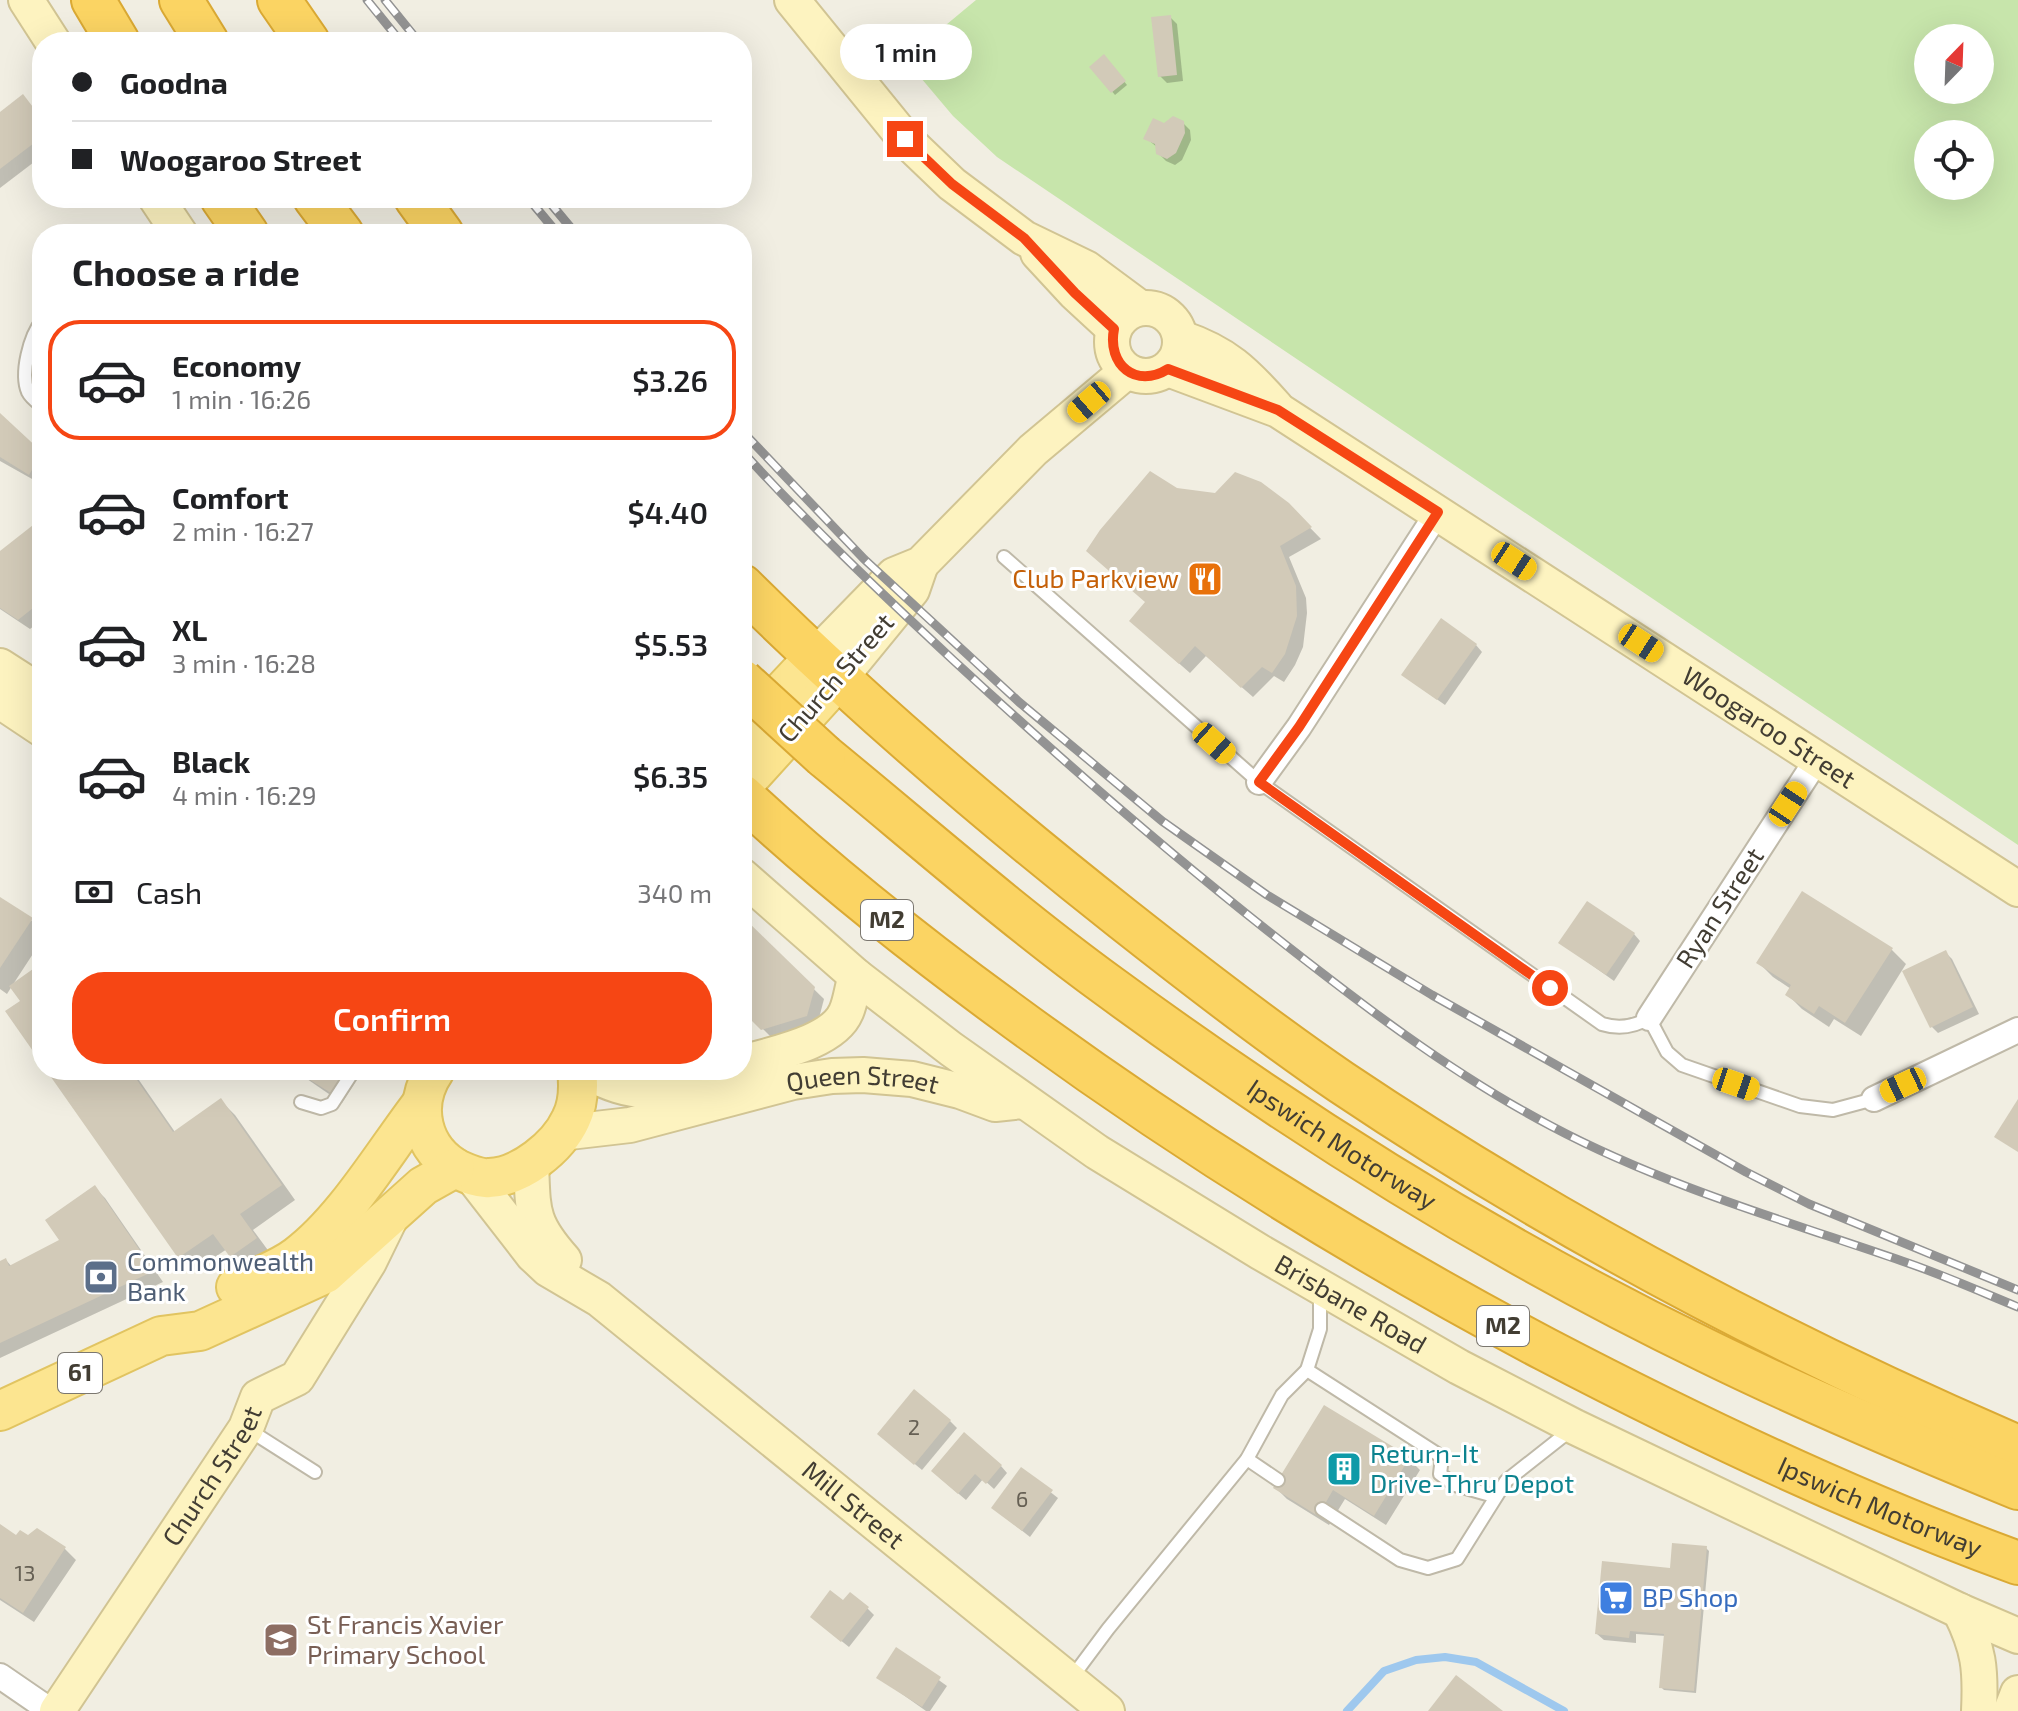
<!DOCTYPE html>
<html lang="en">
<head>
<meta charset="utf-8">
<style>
	body { margin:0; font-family:"Exo 2",sans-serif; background:#f6f6f6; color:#202124; height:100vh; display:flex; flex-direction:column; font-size:30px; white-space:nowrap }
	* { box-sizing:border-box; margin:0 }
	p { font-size:26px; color:#757577 }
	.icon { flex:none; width:44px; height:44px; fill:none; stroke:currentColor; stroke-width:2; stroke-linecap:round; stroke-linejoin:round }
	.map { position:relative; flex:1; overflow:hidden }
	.drawer { position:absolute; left:32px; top:224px; width:720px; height:856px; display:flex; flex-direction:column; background:#fff; border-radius:32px; box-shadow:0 8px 32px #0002 }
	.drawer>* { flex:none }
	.top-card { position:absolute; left:32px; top:32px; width:720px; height:176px; border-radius:32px; box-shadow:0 8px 32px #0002; display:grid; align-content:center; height:176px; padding:0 40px; background:#fff }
	.needle { width:52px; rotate:23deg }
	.tools { position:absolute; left:1914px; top:24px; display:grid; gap:16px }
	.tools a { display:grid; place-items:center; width:80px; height:80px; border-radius:50%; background:#fff; box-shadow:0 8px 32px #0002; font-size:40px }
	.end { position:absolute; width:36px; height:36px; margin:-18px; border:10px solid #f64614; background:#fff; box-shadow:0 0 0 4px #fff }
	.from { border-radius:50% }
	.bubble { position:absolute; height:56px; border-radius:28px; background:#fff; box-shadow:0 8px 32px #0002; font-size:26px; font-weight:600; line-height:56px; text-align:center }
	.car { position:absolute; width:24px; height:48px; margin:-24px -12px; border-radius:10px; box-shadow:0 0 6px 2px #0007; background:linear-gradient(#f5c518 24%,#345 0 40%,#f5c518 0 76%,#345 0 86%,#f5c518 0) }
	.top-card b { display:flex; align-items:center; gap:28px; height:76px; font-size:30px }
	.top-card b+b { border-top:2px solid #e0e0e0 }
	.top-card i { width:20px; height:20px; background:#202124 }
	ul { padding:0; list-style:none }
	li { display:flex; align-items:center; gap:24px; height:120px; margin:0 16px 12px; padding:0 24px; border:4px solid transparent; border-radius:32px }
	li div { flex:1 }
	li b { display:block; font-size:30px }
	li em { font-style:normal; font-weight:600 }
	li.on { border-color:#f64614 }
	li>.icon { width:72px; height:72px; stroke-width:1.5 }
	h2 { padding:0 40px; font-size:36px; line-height:96px }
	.pay { display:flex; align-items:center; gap:20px; height:88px; padding:0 40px; font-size:30px }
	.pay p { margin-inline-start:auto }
	.cta { display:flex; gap:16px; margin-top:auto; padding:16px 40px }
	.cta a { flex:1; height:92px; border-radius:32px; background:#f64614; color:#fff; font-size:32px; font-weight:600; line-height:92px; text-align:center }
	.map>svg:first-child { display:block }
	.green { fill:#c7e5ab; fill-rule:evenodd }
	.shadow { fill:#0003 }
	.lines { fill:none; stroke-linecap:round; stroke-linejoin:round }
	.stream { stroke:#9ec8ee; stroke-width:8 }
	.building { fill:#d2cab8 }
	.lane-casing { stroke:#bfb9a8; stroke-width:16 }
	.street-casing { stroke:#bfb9a8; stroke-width:28 }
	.secondary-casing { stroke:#d1c493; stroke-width:38 }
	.primary-casing { stroke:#e1c461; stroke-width:42 }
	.highway-casing { stroke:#daa934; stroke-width:46 }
	.lane { stroke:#fff; stroke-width:12 }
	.street { stroke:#fff; stroke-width:24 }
	.secondary { stroke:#fdf3c0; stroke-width:34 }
	.primary { stroke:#fce590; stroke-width:38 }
	.highway { stroke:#fbd463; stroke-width:42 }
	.rail-casing { stroke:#939393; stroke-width:9 }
	.rail { stroke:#fff; stroke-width:6; stroke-dasharray:18; stroke-linecap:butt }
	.highway-bridge-casing { stroke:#daa934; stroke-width:46; stroke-linecap:butt }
	.highway-bridge { stroke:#fbd463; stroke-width:42 }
	.route { stroke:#f64614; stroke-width:10 }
	.labels { text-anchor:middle; stroke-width:6; stroke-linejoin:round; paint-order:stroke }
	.number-label { font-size:22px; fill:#666054 }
	.shield { fill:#fff; stroke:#7b7770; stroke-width:2 }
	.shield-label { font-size:24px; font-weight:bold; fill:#423d33 }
	.food-label { font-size:26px; fill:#c56008; stroke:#fff; text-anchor:end }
	.street-label { font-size:26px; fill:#423d33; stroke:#fff }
	.service-label { font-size:26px; fill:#4e5e75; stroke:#fff; text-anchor:start }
	.culture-label { font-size:26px; fill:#0d838f; stroke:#fff; text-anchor:start }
	.shop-label { font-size:26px; fill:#366cbe; stroke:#fff; text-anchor:start }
	.education-label { font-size:26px; fill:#785e54; stroke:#fff; text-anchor:start }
</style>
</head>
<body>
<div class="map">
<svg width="2018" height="1711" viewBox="0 0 2018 1711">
	<rect width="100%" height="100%" fill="#f1eee2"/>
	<path class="green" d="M976,0H2018V845L997,157L953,116L905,59ZM1928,38H1980V90H1928ZM1928,134H1980V186H1928Z"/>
	<g class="shadow">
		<path d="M1170,17L1177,24L1183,81L1167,83L1160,76Z"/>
		<path d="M1104,57L1127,85L1115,95L1092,67Z"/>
		<path d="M0,115L42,119V156L0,188Z"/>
		<path d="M1183,123L1190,130L1191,140L1182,160L1175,165L1166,161L1158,153V148L1146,138L1165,125Z"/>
		<path d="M0,416L42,455L41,484L0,461Z"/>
		<path d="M1176,490L1287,504L1321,539L1289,557L1306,598L1307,613L1303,647L1295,665L1284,682L1274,676L1253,697L1206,656L1190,673L1142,631Z"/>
		<path d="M42,521V620L30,629L0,609V554Z"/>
		<path d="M1476,645L1482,652L1445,705L1411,681Z"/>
		<path d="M1803,893L1892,950L1906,964L1861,1036L1834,1019L1829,1027L1802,1009L1787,994L1791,989L1773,977L1759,963Z"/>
		<path d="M0,900L31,920L42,930V940L12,986L42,965V1060L23,1001L12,986L7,994L0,989Z"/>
		<path d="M742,919L824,999L817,1026L774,1040L742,1008Z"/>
		<path d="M1634,934L1640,941L1614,981L1561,943Z"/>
		<path d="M1946,953L1952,959L1979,1014L1938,1033L1931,1026Z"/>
		<path d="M49,1070H132L175,1132L221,1101L235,1115L295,1200L253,1230L270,1253L246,1270L227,1249L194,1271L180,1257Z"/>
		<path d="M294,1070H363L342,1103Z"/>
		<path d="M94,1187L105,1198L163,1282L0,1358V1263L6,1260L12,1267L62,1241Z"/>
		<path d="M1325,1408L1409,1459L1420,1470L1386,1525L1345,1499L1329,1525L1287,1499L1276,1488Z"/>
		<path d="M950,1421L957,1428L922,1470L886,1440Z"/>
		<path d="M1001,1466L1007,1473L994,1489L983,1479L966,1500L940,1478Z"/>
		<path d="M1022,1470L1058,1498L1030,1537L993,1508Z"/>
		<path d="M0,1526L17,1538H28L37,1530L65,1549L76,1560L34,1622L0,1600Z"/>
		<path d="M1706,1548L1709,1551L1696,1693L1664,1690L1661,1687L1666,1636L1636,1634V1643L1604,1640L1597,1634L1672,1570Z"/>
		<path d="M867,1608L874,1615L849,1647L819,1623Z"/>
		<path d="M897,1650L947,1686L930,1711H926L878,1677Z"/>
	</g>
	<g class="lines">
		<path class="stream" d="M1347,1711L1384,1671L1416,1660L1445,1657L1476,1662L1564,1711"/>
	</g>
	<g class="building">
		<path d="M1171,15L1177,75L1158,77L1151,17Z"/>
		<path d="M1104,54L1126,81L1111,93L1089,67Z"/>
		<path d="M23,94L42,119V137L0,169V112Z"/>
		<path d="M1173,116L1184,121L1185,133L1176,153L1167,159L1156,154L1155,144L1143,139L1153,118L1164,123Z"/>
		<path d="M0,413L42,452L29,475L0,457Z"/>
		<path d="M1150,471L1177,488L1215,493L1235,472L1261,482L1289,503L1312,527L1280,546L1296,586L1297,616L1285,654L1272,673L1262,667L1241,688L1195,646L1179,664L1129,621L1145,602L1086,551L1100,530Z"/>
		<path d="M42,518V601L18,620L0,608V551Z"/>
		<path d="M1441,618L1477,644L1437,700L1401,675Z"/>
		<path d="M1802,891L1893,948L1845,1023L1819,1006L1814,1014L1785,995L1791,985L1756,963Z"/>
		<path d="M0,897L33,918L0,968Z"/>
		<path d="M1587,901L1635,933L1606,975L1558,943Z"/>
		<path d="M742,916L815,987L807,1016L761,1030L742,1011Z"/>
		<path d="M42,948V1064L5,1011L20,1001L9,986L40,964L32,955Z"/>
		<path d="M1946,950L1973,1007L1930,1028L1902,971Z"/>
		<path d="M46,1070H130L173,1132L221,1098L282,1185L240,1214L257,1238L230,1257L213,1234L178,1258Z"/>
		<path d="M294,1070H346L331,1093Z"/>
		<path d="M2018,1099V1152L1994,1137Z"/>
		<path d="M95,1185L154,1271L0,1343V1261L6,1258L9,1266L59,1240L45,1220Z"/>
		<path d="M914,1389L951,1420L914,1465L877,1434Z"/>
		<path d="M1324,1405L1410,1457L1374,1516L1333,1490L1318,1516L1273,1488Z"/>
		<path d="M964,1432L1002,1465L986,1484L975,1474L958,1494L931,1471Z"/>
		<path d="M1021,1467L1053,1490L1022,1531L991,1508Z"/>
		<path d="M0,1524L16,1535L20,1530L28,1535L37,1528L66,1547L23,1613L0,1598Z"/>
		<path d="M1672,1543L1707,1546L1694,1691L1659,1688L1664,1634L1630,1631L1629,1638L1595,1634L1602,1561L1670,1568Z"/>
		<path d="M830,1590L843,1600L850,1592L869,1607L841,1642L810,1617Z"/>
		<path d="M896,1647L941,1677L922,1707L876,1678Z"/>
		<path d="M1456,1675L1503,1711H1428Z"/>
	</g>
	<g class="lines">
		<defs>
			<g id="lane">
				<path d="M42,321C30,336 20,373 28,392C31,398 37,402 42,406"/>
				<path d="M1004,557L1259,782L1602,1024C1618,1029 1634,1027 1649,1018L1667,1052L1682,1065L1800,1106L1833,1110L1874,1099"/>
				<path d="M301,1102L321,1108L332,1104L354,1070"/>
				<path d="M1307,1370L1320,1329V1291"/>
				<path d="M249,1430L315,1472"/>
				<path d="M1247,1459L1278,1480"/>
				<path d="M1322,1509L1400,1560L1428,1568L1457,1559L1506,1481L1572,1429"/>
				<path d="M1070,1680L1108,1629L1247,1459L1282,1395L1307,1370L1442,1457L1440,1474L1455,1485L1494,1496"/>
			</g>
			<g id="street">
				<path d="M1259,782L1299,727L1438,512"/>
				<path d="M1649,1018L1818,758"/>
				<path d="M1874,1099L2018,1030"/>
				<path d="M0,1676L51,1711"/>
			</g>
			<g id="secondary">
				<path d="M26,0L53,42"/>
				<path d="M792,0L905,139L952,184L1024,238L1086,268L1140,308"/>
				<path d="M156,198L180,234"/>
				<path d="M1038,253L1075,293L1114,329"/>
				<circle cx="1146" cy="342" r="34"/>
				<path d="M1181,338C1226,353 1245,372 1276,407"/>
				<path id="s1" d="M1168,369L1278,410L2018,889"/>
				<path d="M816,655L894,575L921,564L1033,450L1127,371"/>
				<path d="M0,666L42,693"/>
				<path d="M840,678L912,590L921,564"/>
				<path d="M0,701L42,729"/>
				<path id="s2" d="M742,876L856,976L951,1049L1097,1152L1260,1252L1459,1367L1575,1427L1960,1611L2018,1636"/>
				<path d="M742,1063C771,1054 833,1043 846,1012C851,1001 852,987 856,976"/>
				<path d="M582,1070C644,1102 660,1091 723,1070"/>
				<path id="s3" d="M561,1133L630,1125L793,1082L832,1076L863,1075L912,1079L960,1091L995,1104L1023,1101"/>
				<path d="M531,1162C533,1210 530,1222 564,1260"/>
				<path id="s4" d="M471,1175L533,1255L548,1269L599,1299L1107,1711"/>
				<path d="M1960,1611C1979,1649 1981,1669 1979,1711"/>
				<path id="s5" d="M57,1711L246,1428L258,1397L297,1378L369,1262L391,1217"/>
				<path d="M2011,1711L2018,1693"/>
			</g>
			<g id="primary">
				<path d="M742,734L816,655"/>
				<path d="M742,786L840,678"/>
				<path d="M435,1070C411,1105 421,1150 459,1170C468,1174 479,1179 489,1178C521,1177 558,1147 571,1119C579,1103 579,1086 577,1070"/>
				<path d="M236,1287C255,1278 280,1269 297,1256C345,1220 385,1151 422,1103"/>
				<path d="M0,1411L161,1336L200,1331L325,1274L423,1186L455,1168"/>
			</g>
			<g id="highway">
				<path d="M93,0L118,42"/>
				<path d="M181,0L207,42"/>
				<path d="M279,0L308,42"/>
				<path d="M222,198L247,234"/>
				<path d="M315,198L342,234"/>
				<path d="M416,198L442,234"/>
				<path d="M742,586C862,705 990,814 1123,919C1194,975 1266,1031 1341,1082C1554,1225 1782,1346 2018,1447"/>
				<path id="s6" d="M824,756C918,833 1011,915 1110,987C1298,1125 1498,1250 1707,1351C1809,1401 1913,1445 2018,1488"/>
				<path id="s7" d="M742,796C826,874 917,946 1010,1014C1180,1139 1358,1250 1545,1349C1698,1429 1856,1504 2018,1563"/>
			</g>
		</defs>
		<use href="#lane" class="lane-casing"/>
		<use href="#street" class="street-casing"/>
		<use href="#secondary" class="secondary-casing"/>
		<use href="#primary" class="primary-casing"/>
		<use href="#highway" class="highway-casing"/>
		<use href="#lane" class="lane"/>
		<use href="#street" class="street"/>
		<use href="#secondary" class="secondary"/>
		<use href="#primary" class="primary"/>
		<use href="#highway" class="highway"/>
		<defs>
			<g id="rail">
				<path d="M367,0L401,42"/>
				<path d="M385,0L419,42"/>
				<path d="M528,198L558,234"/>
				<path d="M546,198L576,234"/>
				<path d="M742,431L864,559L1019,702L1162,821L1267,895L1432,995L1746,1172L1809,1204L2018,1290"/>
				<path d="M742,451C809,525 880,592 953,660C1055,754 1159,845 1268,931C1357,1001 1450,1073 1551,1126C1662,1185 1783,1220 1902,1261C1941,1274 1979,1291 2018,1307"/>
			</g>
		</defs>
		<use href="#rail" class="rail-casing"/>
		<use href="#rail" class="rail"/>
		<defs>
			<path id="highway-bridge" d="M742,681L824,756"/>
		</defs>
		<use href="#highway-bridge" class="highway-bridge-casing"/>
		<use href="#highway-bridge" class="highway-bridge"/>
	</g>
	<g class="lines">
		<path class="route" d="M905,139L952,184L1024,238L1075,293L1114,329C1107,365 1136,389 1168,369L1278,410L1438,512L1299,727L1259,782L1550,988"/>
	</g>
	<defs>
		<symbol id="restaurant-square" viewBox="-11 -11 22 22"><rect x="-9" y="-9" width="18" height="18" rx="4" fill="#e8710a" stroke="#fff"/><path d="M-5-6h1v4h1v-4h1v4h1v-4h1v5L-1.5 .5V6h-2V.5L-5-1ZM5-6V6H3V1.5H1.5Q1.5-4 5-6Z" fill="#fff"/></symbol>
		<symbol id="bank-square" viewBox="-11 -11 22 22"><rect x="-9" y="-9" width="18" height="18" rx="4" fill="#5c6f8a" stroke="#fff"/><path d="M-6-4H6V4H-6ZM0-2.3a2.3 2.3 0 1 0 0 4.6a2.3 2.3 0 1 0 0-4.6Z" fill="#fff"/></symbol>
		<symbol id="building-square" viewBox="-11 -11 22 22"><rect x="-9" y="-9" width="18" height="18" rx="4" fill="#0f9aa8" stroke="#fff"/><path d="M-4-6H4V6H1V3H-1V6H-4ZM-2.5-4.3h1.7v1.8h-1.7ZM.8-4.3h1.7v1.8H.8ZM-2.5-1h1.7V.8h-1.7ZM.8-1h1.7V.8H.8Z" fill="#fff"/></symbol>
		<symbol id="supermarket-square" viewBox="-11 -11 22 22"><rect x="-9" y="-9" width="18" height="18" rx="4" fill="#3f7fe0" stroke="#fff"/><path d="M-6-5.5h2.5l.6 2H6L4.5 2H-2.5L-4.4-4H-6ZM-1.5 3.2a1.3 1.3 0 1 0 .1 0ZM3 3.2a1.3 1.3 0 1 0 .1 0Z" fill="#fff"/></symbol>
		<symbol id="school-square" viewBox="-11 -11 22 22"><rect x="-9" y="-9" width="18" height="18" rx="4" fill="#8d6e63" stroke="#fff"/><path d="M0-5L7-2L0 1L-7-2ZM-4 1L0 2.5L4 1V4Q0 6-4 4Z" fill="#fff"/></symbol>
	</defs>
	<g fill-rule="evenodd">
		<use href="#restaurant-square" x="1185" y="559" width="40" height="40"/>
		<use href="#bank-square" x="81" y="1257" width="40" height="40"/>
		<use href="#building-square" x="1324" y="1449" width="40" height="40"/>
		<use href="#supermarket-square" x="1596" y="1578" width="40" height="40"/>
		<use href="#school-square" x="261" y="1620" width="40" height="40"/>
	</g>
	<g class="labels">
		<g class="number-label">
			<text x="914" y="1435">2</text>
			<text x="1022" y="1507">6</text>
			<text x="25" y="1581">13</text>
		</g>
		<g class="shield">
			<rect x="861" y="900" width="52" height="40" rx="6"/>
			<rect x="1477" y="1306" width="52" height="40" rx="6"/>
			<rect x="58" y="1353" width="44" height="40" rx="6"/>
		</g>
		<g class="shield-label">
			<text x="887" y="928">M2</text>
			<text x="1503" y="1334">M2</text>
			<text x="80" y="1381">61</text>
		</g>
		<g class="food-label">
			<text x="1179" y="588">Club Parkview</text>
		</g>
		<g class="street-label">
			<text transform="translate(836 678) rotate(-49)" y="9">Church Street</text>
			<text dy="9" stroke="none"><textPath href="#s1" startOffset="702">Woogaroo Street</textPath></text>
			<text transform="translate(1720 908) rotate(-57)" y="9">Ryan Street</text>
			<text dy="9" stroke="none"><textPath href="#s3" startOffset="308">Queen Street</textPath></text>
			<text dy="9" stroke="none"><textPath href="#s6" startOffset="648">Ipswich Motorway</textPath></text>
			<text dy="9" stroke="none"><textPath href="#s2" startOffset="746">Brisbane Road</textPath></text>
			<text dy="9" stroke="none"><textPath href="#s5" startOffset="282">Church Street</textPath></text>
			<text dy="9" stroke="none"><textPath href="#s4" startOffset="508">Mill Street</textPath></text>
			<text dy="9" stroke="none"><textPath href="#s7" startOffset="1348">Ipswich Motorway</textPath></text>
		</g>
		<g class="service-label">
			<text x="127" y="1271">Commonwealth<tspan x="127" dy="30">Bank</tspan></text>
		</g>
		<g class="culture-label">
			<text x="1370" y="1463">Return-It<tspan x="1370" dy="30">Drive-Thru Depot</tspan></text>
		</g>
		<g class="shop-label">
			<text x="1642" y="1607">BP Shop</text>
		</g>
		<g class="education-label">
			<text x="307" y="1634">St Francis Xavier<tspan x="307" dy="30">Primary School</tspan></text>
		</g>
	</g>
</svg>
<div class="tools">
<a><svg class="needle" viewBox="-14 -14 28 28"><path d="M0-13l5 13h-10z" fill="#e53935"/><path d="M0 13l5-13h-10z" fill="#757577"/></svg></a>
<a><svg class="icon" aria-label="locate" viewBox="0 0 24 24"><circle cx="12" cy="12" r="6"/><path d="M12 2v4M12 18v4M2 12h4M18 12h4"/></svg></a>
</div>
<i class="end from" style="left:1550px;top:988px"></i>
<i class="end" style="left:905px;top:139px"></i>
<div class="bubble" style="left:840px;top:24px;width:132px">1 min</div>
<i class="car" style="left:1089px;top:402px;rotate:229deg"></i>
<i class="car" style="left:1514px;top:561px;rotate:123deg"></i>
<i class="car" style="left:1641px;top:643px;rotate:123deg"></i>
<i class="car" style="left:1214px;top:743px;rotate:132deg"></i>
<i class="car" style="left:1788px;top:804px;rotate:33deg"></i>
<i class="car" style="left:1736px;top:1084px;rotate:109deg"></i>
<i class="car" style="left:1903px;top:1085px;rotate:245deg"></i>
<div class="top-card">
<b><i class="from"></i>Goodna</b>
<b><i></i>Woogaroo Street</b>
</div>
<section class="drawer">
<h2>Choose a ride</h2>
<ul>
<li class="on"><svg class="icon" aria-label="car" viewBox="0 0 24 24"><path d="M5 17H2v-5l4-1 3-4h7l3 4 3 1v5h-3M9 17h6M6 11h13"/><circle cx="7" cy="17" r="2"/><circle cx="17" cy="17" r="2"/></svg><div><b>Economy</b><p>1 min · 16:26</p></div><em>$3.26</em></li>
<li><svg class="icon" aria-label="car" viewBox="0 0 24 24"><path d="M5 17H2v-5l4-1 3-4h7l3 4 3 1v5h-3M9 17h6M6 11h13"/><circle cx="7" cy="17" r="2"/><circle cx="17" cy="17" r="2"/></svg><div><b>Comfort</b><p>2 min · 16:27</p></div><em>$4.40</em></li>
<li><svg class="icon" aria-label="car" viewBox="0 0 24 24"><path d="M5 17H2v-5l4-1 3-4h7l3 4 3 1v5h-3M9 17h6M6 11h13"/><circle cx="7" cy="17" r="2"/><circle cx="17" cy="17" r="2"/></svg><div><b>XL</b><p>3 min · 16:28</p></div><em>$5.53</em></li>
<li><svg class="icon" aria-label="car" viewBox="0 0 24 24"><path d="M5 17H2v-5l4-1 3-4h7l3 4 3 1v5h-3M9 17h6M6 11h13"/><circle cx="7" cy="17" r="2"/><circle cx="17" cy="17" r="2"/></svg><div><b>Black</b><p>4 min · 16:29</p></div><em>$6.35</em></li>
</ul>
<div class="pay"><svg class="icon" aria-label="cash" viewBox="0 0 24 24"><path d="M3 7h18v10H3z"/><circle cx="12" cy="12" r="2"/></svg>Cash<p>340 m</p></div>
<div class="cta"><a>Confirm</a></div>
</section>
</div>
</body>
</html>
